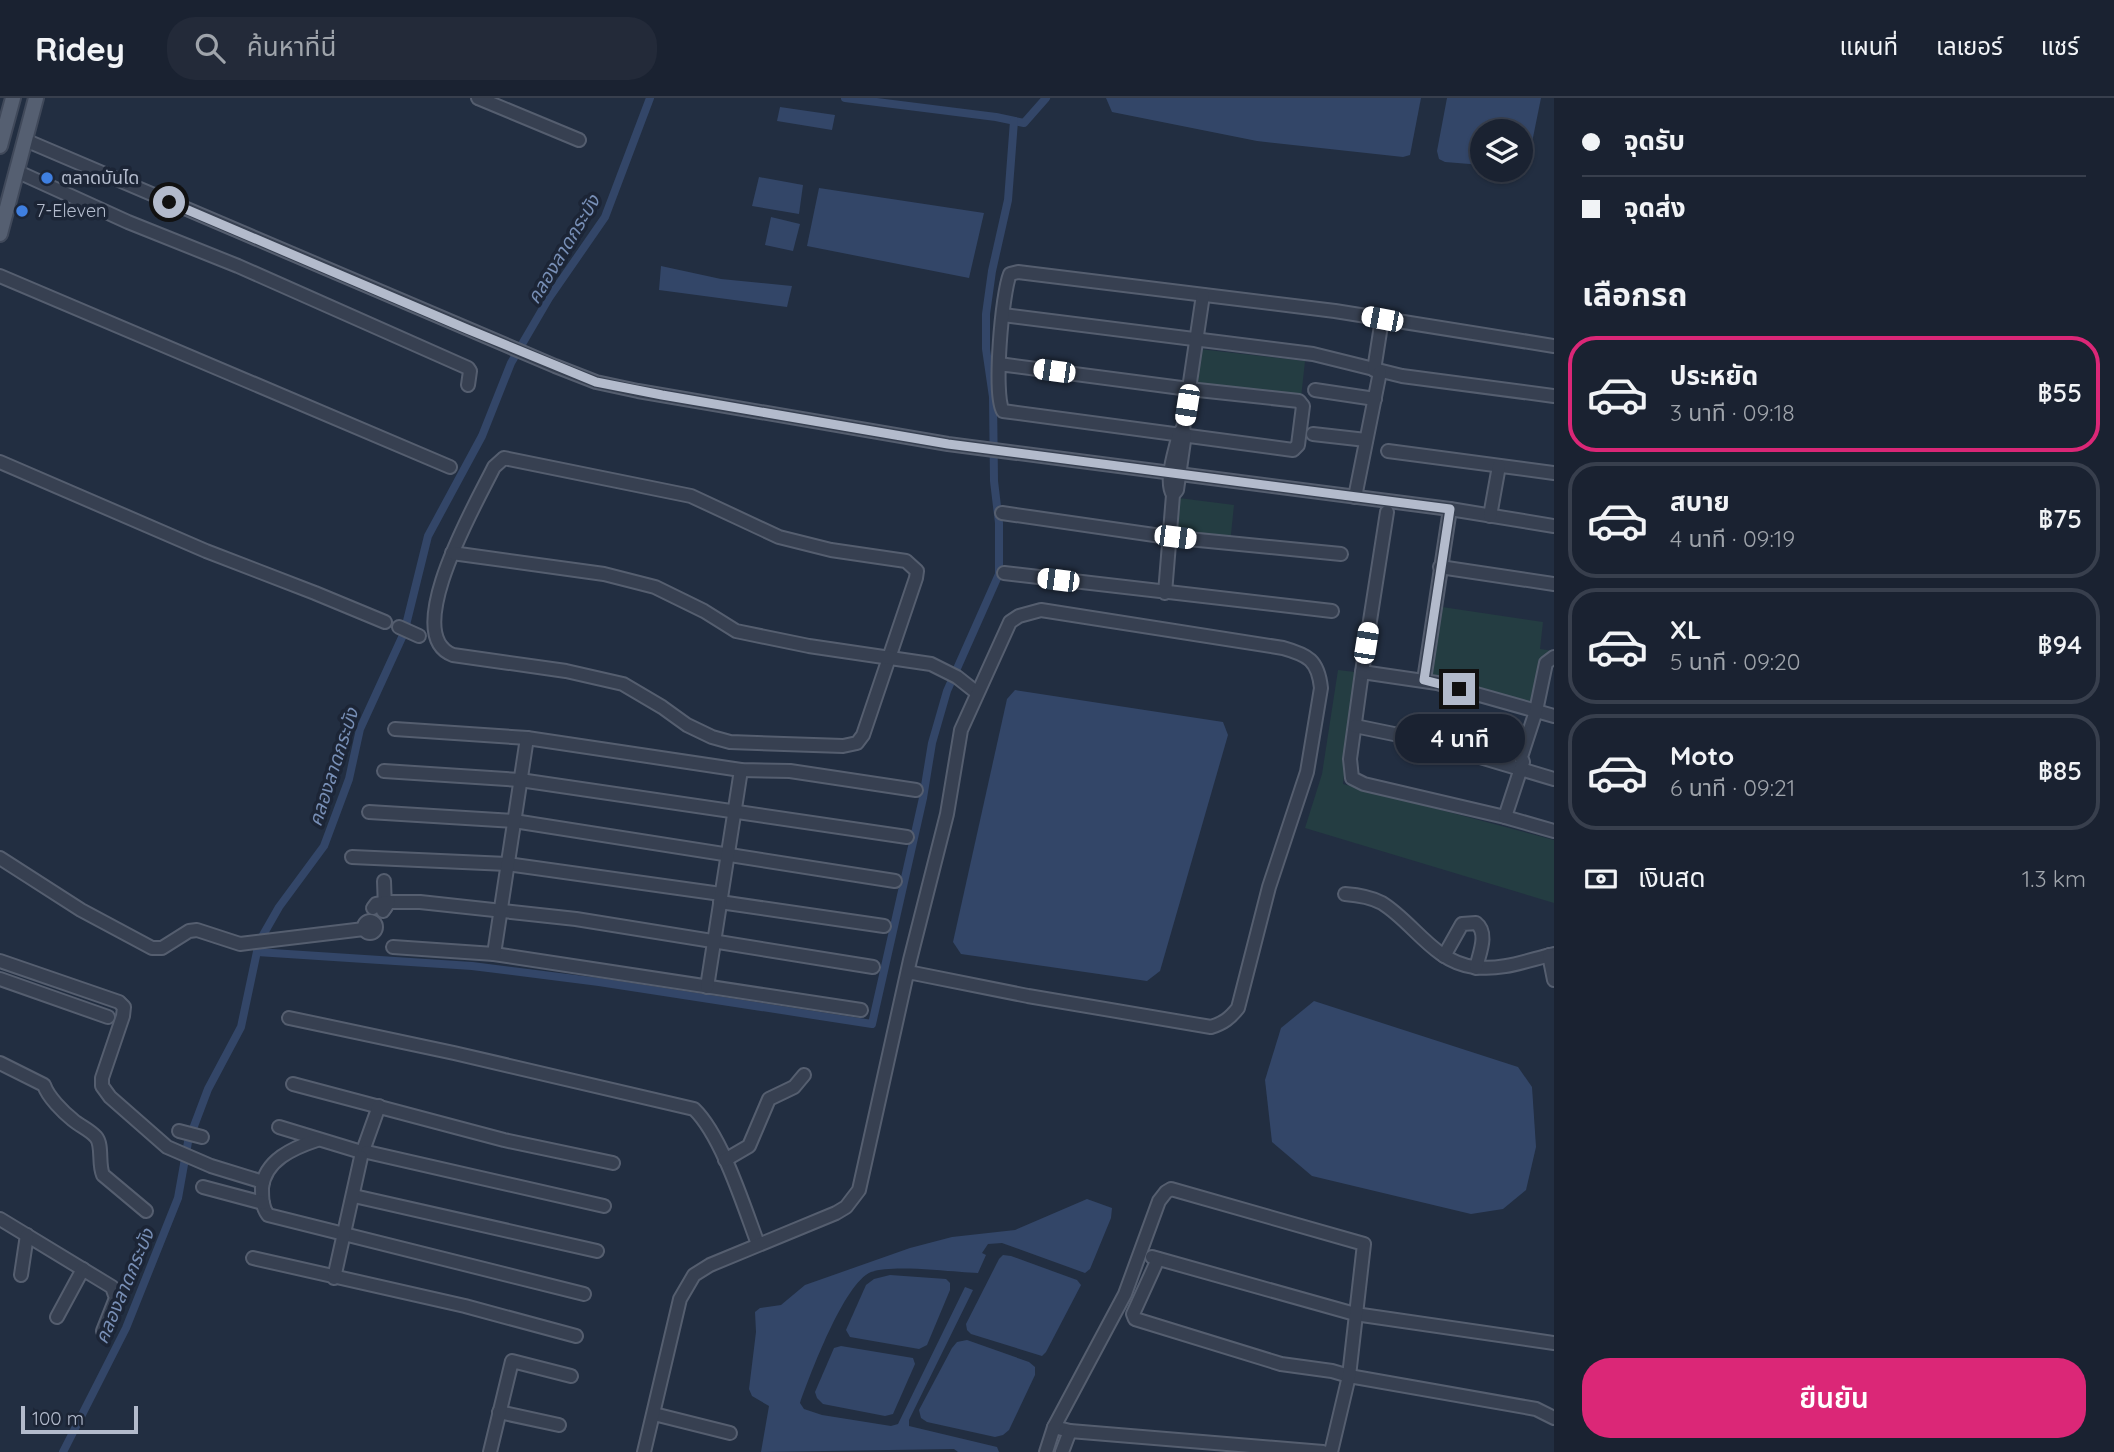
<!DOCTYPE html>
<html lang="th">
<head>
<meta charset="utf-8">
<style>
	body { margin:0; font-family:Quicksand,"Noto Sans Thai",sans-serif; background:#232a39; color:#f1f3f6; height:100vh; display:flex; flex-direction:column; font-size:26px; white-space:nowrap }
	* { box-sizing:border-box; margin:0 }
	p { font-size:23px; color:#9fa4ab }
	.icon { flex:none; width:38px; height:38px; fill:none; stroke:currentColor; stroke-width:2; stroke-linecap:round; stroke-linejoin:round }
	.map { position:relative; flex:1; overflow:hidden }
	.sheet { display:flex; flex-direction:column; background:#1a2231; width:560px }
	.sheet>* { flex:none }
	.hud { display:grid; align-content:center; height:154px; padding:0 28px; background:#1a2231 }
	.controls { position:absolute; left:1470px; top:21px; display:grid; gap:14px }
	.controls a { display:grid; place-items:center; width:63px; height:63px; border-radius:50%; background:#1a2231; box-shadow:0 2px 5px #0004,0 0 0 2px #383f4d; font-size:35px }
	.scale { position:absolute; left:21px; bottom:18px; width:117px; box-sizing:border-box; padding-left:7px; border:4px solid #b3bbcc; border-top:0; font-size:19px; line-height:24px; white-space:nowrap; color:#b3bbcc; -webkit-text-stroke:5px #1c2536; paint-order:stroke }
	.end { position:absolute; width:32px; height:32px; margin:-16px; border:9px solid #b3bbcc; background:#111; box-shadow:0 0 0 4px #111 }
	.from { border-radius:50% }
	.bubble { position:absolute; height:49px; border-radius:24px; background:#1a2231; box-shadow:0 2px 5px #0004,0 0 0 2px #383f4d; font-size:23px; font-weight:600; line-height:49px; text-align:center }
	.car { position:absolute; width:21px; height:42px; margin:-21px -10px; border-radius:9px; box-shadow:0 0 5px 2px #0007; background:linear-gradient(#fff 24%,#345 0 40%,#fff 0 76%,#345 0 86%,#fff 0) }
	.hud b { display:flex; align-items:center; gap:24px; height:66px; font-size:26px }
	.hud b+b { border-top:2px solid #383f4d }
	.hud i { width:18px; height:18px; background:#f1f3f6 }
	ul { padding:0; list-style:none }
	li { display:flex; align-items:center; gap:21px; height:116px; margin:0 14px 10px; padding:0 14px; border:4px solid #383f4d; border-radius:28px }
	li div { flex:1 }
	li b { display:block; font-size:26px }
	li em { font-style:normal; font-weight:600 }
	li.active { border-color:#db2777 }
	li>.icon { width:63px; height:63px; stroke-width:1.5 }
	h2 { padding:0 28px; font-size:32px; line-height:84px }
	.pay { display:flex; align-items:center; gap:18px; height:77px; padding:0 28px; font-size:26px }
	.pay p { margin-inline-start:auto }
	.cta { display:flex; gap:14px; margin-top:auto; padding:14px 28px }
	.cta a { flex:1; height:80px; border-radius:28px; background:#db2777; color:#fff; font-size:28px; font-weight:600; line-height:80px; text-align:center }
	header { display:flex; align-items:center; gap:42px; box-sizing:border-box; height:98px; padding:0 35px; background:#1a2231; border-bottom:2px solid #383f4d }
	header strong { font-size:33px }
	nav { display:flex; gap:38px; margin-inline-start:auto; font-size:24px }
	.search { width:490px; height:63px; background:#232a39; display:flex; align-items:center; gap:18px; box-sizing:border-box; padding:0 24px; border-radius:28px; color:#9fa4ab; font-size:26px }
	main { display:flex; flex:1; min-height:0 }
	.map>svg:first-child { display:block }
	.green { fill:#243d42 }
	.water { fill:#334668 }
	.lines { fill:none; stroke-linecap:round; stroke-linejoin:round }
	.canal { stroke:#334668; stroke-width:8 }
	.minor-casing { stroke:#555e6f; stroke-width:16 }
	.major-casing { stroke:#40495a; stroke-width:18 }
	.minor { stroke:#374051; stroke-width:12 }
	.major { stroke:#555f71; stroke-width:14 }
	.route { stroke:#b3bbcc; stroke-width:9 }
	.shop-dot { fill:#3f7fe0; stroke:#1c2536; stroke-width:2.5 }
	.labels { text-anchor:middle; stroke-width:7; stroke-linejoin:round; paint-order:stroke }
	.poi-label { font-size:18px; fill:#b3bbcc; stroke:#1c2536; text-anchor:start }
	.water-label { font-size:19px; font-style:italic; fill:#788fb6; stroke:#1c2536 }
</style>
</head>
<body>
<header>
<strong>Ridey</strong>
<div class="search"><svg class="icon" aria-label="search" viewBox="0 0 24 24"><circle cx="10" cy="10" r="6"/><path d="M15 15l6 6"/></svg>ค้นหาที่นี่</div>
<nav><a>แผนที่</a><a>เลเยอร์</a><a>แชร์</a></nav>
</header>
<main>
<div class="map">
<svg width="1554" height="1354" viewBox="0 0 1554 1354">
	<rect width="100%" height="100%" fill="#222e41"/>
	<g class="green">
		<path d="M1199,251L1305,263L1301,300L1195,287Z"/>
		<path d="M1179,400L1234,407L1230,446L1175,439Z"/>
		<path d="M1442,509L1543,524L1540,551L1554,553L1533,608L1432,578Z"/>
		<path d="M1338,572L1355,574L1343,686L1554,742V805L1305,730L1322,676Z"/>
	</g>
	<g class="water">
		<path d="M1106,0H1421L1410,57L1403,59L1257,43L1112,14Z"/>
		<path d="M1447,0H1541L1527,69H1521V33H1482V67L1445,64L1439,61L1437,53Z"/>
		<path d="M780,9L835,17L832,32L777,23Z"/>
		<path d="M759,79L803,87L799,116L752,108Z"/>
		<path d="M819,90L984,115L969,180L807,148Z"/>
		<path d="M771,119L800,126L793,153L765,147Z"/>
		<path d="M661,168L721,181L792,188L787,209L659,192Z"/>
		<path d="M1015,592L1223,624L1228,637L1160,873L1147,883L961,856L953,844L1007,601Z"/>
		<path d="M1314,903L1518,969L1532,989L1536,1049L1526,1092L1503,1111L1471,1116L1312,1078L1272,1044L1265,982L1281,930Z"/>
		<path d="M1087,1101L1112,1110L1111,1120L1090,1171L1085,1175L1002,1145L988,1146L982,1155L986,1157L978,1175C951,1174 894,1166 871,1174C844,1185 810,1277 800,1305L804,1311L822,1317L891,1328L898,1326L965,1189L973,1192L909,1322V1328L997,1349L999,1354H958L954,1351L761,1354L769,1308L752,1298L749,1291L756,1234L755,1214L760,1210L781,1207L805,1187L910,1150L952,1139L1015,1132Z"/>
		<path d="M1003,1157L1011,1158L1077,1182L1081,1187L1046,1254L1042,1258L971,1236L967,1232L966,1226L999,1161Z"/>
		<path d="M890,1177L946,1181L950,1185V1192L927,1247L919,1251L850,1239L846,1232L866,1187L874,1181Z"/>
		<path d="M967,1242L1029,1264L1035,1269V1277L1009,1332L1003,1337L995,1339L927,1324L921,1320L919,1312L952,1250L957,1244Z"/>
		<path d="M841,1248L913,1260L915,1266L893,1316L885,1318L823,1306L817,1300L815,1294L834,1250Z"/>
	</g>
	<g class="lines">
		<g class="canal">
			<path d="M845,0L996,19L1024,25L1046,0"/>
			<path d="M257,854L472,868L599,884L872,926L923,700L932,645L947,593L999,476V425L994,383L993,299L986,251V216L992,173L1008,102L1014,23"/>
			<path d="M63,1354L126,1230L178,1100L188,1044L208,991L241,929L259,844L279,809L324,748L349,681L360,631L404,535L428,438L482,338L511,265L549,200L605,119L650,0"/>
		</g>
		<defs>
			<g id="minor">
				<path d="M478,0L579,42"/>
				<path d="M25,42L555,268L596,284L638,293L948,346L1450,411L1554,428"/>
				<path d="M16,73L128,124L238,168L468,270L470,273L468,287"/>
				<path d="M0,178L450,369"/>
				<path d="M1003,217L1313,256L1402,278L1554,298"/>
				<path d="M999,266L1189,291L1299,303L1303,308L1298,347L1293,352L1003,313C993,297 1002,195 1010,176L1018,174L1335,213L1554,248"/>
				<path d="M1374,272L1382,221"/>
				<path d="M1315,292L1375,301"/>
				<path d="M1183,331L1203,197"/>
				<path d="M1313,336L1366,342"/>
				<path d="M1388,353L1554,375"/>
				<path d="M504,360L691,398L779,439L831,452L906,463L917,473L916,480L863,637L857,645L843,648L730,644L712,639L687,627L662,609L623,586L566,573L453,557C399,537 478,402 494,369Z"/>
				<path d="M0,364L206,453L315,495L385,524"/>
				<path d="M1355,399L1380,274"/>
				<path d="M1387,414L1362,574L1350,661L1352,680L1364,686L1505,719L1554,733"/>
				<path d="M1002,415L1168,439L1341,456"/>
				<path d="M1490,418L1499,368"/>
				<path d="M452,455L604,476L655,489L704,513L736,533L809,548L931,566L957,579L976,594"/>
				<path d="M1440,469L1554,486"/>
				<path d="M1004,475L1332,513"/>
				<path d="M1165,495L1173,397C1164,382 1176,352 1179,335L1183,331L1185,336L1177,392L1173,397"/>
				<path d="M399,529L419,538"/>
				<path d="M1362,574L1437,585L1554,618"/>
				<path d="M1424,582L1450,411"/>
				<path d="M1355,628L1423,642L1554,681"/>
				<path d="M395,631L527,640L741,672L790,673L916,692"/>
				<path d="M384,673L520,682L907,739"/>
				<path d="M369,714L514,723L895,783"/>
				<path d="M1505,719L1523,664L1521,659L1536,613L1546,565L1554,559"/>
				<path d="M352,759L507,766L721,796"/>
				<path d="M0,760L81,812L152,850H162L189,833L197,832L240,846L364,831"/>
				<path d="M384,783L385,810"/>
				<path d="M1345,796C1358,797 1371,799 1382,805C1414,825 1434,864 1474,869C1502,873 1528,862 1554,856"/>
				<path d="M389,804H420L576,821L873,869"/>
				<path d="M720,804L884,828"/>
				<path d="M373,810L376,806L389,804L383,813"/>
				<circle cx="370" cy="829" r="6"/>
				<path d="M393,849L494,856L861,912"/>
				<path d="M494,856L527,640"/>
				<path d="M1549,857L1554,882"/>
				<path d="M1444,858L1462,826L1476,825C1489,835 1479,856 1476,870"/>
				<path d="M0,863L119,904L124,909L123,918L102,980V988L110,999L167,1049L211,1068L263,1084"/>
				<path d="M0,881L108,919"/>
				<path d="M707,889L741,672"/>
				<path d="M289,920L454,955L694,1011C722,1038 744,1109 758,1146"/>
				<path d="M0,965L44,987C48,999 63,1014 73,1022C80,1028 90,1032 96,1039C103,1047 98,1066 103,1077L146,1113"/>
				<path d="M293,986L504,1042L613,1065"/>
				<path d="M279,1029L358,1053"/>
				<path d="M179,1033L202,1039"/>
				<path d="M317,1042C293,1050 265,1062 262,1090C262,1100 262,1109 268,1117L584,1196"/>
				<path d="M364,1050L379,1008"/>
				<path d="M367,1054L604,1108"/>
				<path d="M725,1062L749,1048L769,1001L794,989L804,977"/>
				<path d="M203,1089L263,1105"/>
				<path d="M354,1098L597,1153"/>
				<path d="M0,1121L112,1189L116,1200L103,1233"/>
				<path d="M1152,1159L1355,1216L1554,1245"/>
				<path d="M253,1160L465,1208L576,1238"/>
				<path d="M1158,1161L1133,1216L1135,1221L1281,1266L1332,1273L1349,1278L1536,1311L1554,1320"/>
				<path d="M21,1177L27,1137"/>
				<path d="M334,1180L361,1059"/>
				<path d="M57,1219L83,1171"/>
				<path d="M499,1314L559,1327"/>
				<path d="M654,1316L730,1335"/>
				<path d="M1054,1329L1070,1333L1323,1354"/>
				<path d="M490,1354L512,1263L571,1278"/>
				<path d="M644,1354L680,1201L694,1177L710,1167L836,1115L846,1109L859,1092L910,862L947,716L961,632L1010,524L1019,518L1041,512L1283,550C1308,557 1318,562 1321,590L1307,674L1269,789L1238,910C1230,920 1224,925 1211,929L1028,898L908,874"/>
				<path d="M1046,1354L1054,1329L1125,1196L1159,1103L1166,1094L1171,1091L1364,1146L1349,1278L1331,1354"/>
				<path d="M1062,1354L1070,1333"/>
			</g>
			<g id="major">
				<path d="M0,48L13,0"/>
				<path d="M0,136L36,0"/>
			</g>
		</defs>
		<use href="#minor" class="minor-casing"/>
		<use href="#major" class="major-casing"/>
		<use href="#minor" class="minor"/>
		<use href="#major" class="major"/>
	</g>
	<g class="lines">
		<path class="route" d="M169,104L467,231L596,284L662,297L948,346L1450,411L1424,582L1459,591"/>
	</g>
	<g class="shop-dot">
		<circle cx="47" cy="80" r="7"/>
		<circle cx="22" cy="113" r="7"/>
	</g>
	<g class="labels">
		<g class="poi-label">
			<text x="61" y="86">ตลาดบันได</text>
			<text x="36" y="119">7-Eleven</text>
		</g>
		<g class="water-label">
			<text transform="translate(563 151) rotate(-59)" y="7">คลองลาดกระบัง</text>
			<text transform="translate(333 669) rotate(-72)" y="7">คลองลาดกระบัง</text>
			<text transform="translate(124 1188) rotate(-67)" y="7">คลองลาดกระบัง</text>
		</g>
	</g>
</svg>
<div class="controls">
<a><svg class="icon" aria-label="layers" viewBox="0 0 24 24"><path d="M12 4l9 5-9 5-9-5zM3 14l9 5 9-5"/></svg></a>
</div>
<div class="scale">100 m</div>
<i class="end from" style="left:169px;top:104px"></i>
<i class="end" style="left:1459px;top:591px"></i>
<div class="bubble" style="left:1395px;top:616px;width:130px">4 นาที</div>
<i class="car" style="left:1382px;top:221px;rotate:281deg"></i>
<i class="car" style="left:1054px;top:273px;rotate:278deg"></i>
<i class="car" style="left:1187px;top:307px;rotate:189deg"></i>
<i class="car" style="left:1175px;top:439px;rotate:97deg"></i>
<i class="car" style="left:1058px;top:482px;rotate:277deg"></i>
<i class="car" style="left:1366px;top:545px;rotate:9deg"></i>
</div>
<section class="sheet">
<div class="hud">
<b><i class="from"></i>จุดรับ</b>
<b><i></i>จุดส่ง</b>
</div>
<h2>เลือกรถ</h2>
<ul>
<li class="active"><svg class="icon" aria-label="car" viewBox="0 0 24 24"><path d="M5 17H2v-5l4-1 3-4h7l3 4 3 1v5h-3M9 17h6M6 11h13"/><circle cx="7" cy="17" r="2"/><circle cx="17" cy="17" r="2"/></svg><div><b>ประหยัด</b><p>3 นาที · 09:18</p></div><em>฿55</em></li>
<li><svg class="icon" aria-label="car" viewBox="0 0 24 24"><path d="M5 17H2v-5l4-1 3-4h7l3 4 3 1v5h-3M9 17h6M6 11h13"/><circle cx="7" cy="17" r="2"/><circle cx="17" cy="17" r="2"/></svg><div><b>สบาย</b><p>4 นาที · 09:19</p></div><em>฿75</em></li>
<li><svg class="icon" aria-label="car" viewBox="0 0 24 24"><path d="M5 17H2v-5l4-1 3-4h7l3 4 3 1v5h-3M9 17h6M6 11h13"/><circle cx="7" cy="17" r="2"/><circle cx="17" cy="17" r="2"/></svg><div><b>XL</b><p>5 นาที · 09:20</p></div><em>฿94</em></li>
<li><svg class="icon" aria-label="car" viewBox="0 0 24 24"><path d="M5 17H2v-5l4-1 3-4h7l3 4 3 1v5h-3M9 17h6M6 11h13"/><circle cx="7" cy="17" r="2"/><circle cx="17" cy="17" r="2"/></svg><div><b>Moto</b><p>6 นาที · 09:21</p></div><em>฿85</em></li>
</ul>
<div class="pay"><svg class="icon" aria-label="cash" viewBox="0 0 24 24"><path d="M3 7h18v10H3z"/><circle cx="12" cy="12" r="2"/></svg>เงินสด<p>1.3 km</p></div>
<div class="cta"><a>ยืนยัน</a></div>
</section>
</main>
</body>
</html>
